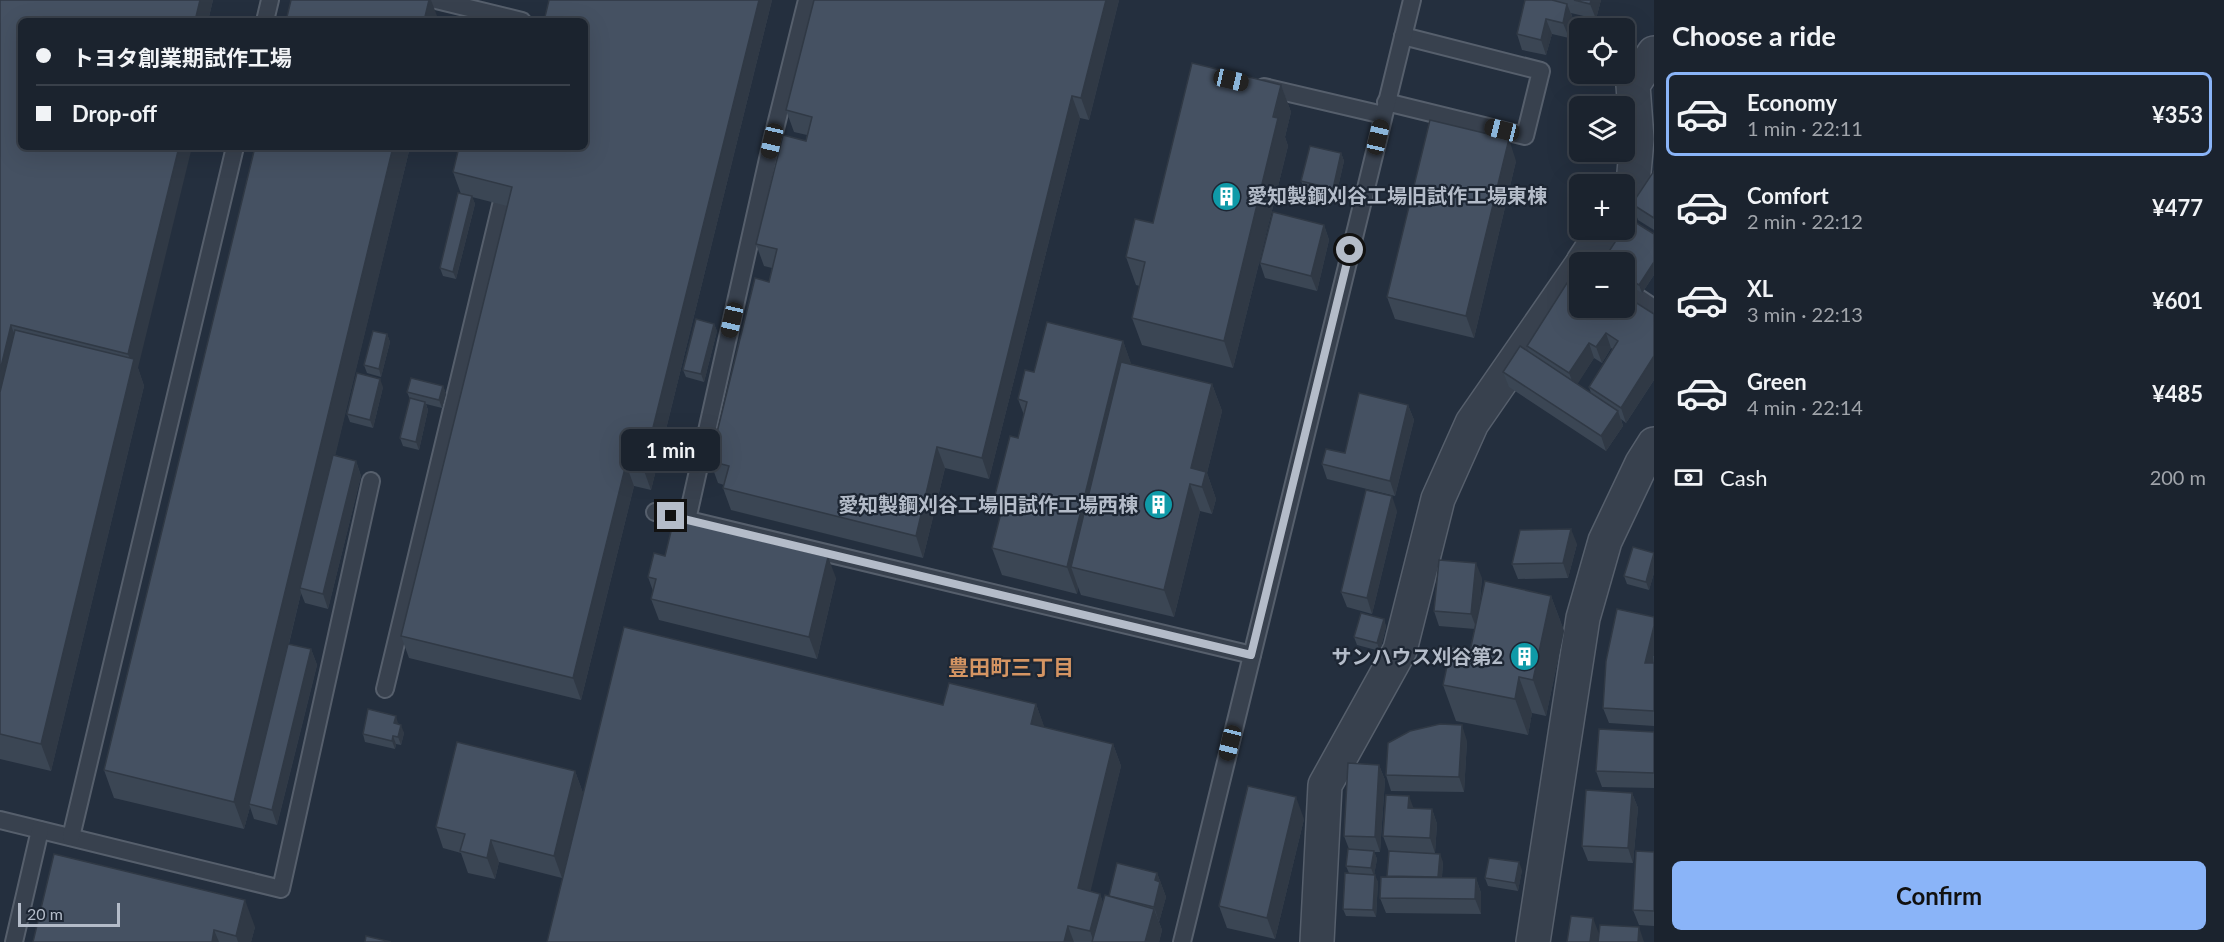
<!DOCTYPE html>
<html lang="en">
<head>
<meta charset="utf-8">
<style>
	body { margin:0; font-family:Lato,"Noto Sans JP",sans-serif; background:#282f3a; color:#f1f3f6; height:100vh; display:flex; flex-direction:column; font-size:22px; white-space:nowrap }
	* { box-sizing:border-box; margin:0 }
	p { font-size:20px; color:#a0a4aa }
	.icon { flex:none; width:33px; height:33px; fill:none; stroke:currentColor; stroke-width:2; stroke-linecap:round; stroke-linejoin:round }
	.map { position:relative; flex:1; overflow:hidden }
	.sheet { display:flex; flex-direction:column; background:#1b232e; width:570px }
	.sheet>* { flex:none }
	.top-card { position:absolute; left:18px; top:18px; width:570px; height:132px; border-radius:9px; box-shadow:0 6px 24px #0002,0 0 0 2px #39404a; display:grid; align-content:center; height:132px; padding:0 18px; background:#1b232e }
	.buttons { position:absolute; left:1569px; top:18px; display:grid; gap:12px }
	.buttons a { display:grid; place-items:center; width:66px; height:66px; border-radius:9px; background:#1b232e; box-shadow:0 6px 24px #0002,0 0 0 2px #39404a; font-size:30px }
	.scale { position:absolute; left:18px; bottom:15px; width:102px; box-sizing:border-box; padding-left:6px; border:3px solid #b4bcc9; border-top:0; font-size:16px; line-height:21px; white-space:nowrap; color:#b4bcc9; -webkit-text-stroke:4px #1d2633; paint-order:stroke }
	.end { position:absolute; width:27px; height:27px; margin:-14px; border:8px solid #b4bcc9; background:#111; box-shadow:0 0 0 3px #111 }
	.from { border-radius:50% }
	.bubble { position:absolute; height:42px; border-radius:9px; background:#1b232e; box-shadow:0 6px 24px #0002,0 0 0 2px #39404a; font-size:20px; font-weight:700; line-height:42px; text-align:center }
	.car { position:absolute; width:18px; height:36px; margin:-18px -9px; border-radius:8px; box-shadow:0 0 4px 2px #0007; background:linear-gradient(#222 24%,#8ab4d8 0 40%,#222 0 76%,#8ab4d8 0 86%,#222 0) }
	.top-card b { display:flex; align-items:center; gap:21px; height:57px; font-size:22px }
	.top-card b+b { border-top:2px solid #39404a }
	.top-card i { width:15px; height:15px; background:#f1f3f6 }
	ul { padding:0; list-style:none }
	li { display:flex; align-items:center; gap:18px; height:84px; margin:0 12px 9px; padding:0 6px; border:3px solid transparent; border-radius:9px }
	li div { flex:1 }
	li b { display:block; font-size:22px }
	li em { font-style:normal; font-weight:700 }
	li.active { border-color:#8ab4f8 }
	li>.icon { width:54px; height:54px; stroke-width:1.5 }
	h2 { padding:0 18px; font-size:27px; line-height:72px }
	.pay { display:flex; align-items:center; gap:15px; height:66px; padding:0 18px; font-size:22px }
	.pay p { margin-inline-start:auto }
	.button { display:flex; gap:12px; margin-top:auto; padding:12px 18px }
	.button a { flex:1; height:69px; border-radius:9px; background:#8ab4f8; color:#111; font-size:24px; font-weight:700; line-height:69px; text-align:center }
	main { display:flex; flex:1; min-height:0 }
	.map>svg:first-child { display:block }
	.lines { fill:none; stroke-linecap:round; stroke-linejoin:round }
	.service-casing { stroke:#565f6c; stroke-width:20 }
	.minor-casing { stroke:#565f6c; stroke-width:36 }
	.tertiary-casing { stroke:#565f6c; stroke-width:36 }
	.service { stroke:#38414e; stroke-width:16 }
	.minor { stroke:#38414e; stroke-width:33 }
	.tertiary { stroke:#38414e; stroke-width:33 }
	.wall { fill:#3b4654; fill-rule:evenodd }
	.shaded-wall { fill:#303945 }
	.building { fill:#455162; stroke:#303945; stroke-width:1.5 }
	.route { stroke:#b4bcc9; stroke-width:8 }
	.labels { text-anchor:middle; stroke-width:4.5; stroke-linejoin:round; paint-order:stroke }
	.poi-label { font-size:20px; font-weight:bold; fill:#b4bcc9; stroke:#1d2633; text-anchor:end }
	.neighbourhood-label { font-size:21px; font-weight:bold; fill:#d59563; stroke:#1d2633 }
</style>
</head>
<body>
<main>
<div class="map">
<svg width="1654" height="942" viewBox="0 0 1654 942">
	<rect width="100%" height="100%" fill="#242f3e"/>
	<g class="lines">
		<defs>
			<g id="service">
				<path d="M436,0L522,21"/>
				<path d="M265,21L270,0"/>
				<path d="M1264,87L1383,115"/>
				<path d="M1386,102L1525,136L1541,71L1403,36"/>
				<path d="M1624,288L1654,308"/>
				<path d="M655,512L1252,655"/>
				<path d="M687,520L772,141L807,0"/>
				<path d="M385,689L515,147"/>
				<path d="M0,820L281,889L371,481"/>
				<path d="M71,837L235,147"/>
				<path d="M14,942L40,830"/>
				<path d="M1182,942L1412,0"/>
			</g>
			<g id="minor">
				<path d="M1624,197L1633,184L1637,139L1633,85L1654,53"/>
				<path d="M1583,262L1604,230"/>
				<path d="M1317,942L1325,785L1400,650L1438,499L1472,423L1580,267"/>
			</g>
			<path id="tertiary" d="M1533,942L1583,618L1605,541L1642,463L1654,444"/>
		</defs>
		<use href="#service" class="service-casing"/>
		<use href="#minor" class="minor-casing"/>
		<use href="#tertiary" class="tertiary-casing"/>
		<use href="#service" class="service"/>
		<use href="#minor" class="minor"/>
		<use href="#tertiary" class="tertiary"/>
	</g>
	<g class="wall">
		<path d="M0,0H213L208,21H21L144,386L51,771L0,759Z"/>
		<path d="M549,0H772L651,490L634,486L581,700L409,658L401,636L507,206L472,197L475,204L456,279L443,276L440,268L461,194L453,172L585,147Z"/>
		<path d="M1119,0L1089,120L1080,118L989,479L945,468L923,558L731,510L723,488L724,485L718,483L710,461L769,282L772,268L764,266L756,244L806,141L807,135L794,132L786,110Z"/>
		<path d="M1525,0H1601L1596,19L1571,13L1573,19L1569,38L1552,34L1546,55L1522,50L1517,34Z"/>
		<path d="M1281,85L1291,112L1285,137L1288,146L1233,368L1142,345L1132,318L1140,286L1136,285L1126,257L1153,223Z"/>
		<path d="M410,147L335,455L356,461L361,476L328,609L305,603L301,593L289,644L311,649L317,665L277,825L254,819L250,807L244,829L114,798L104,770Z"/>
		<path d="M1341,153L1344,161L1336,196L1304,188L1301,181Z"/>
		<path d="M1516,161L1474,338L1395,319L1387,297Z"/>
		<path d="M1654,171V230L1638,220L1632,204Z"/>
		<path d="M1324,225L1329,240L1317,291L1265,278L1260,263Z"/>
		<path d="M1654,234V275L1642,293L1624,282V262H1602Z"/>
		<path d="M1580,291L1654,314V380L1626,423L1621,419L1623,426L1606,451L1509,387L1503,372L1529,352L1527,346ZM1611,348L1613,349L1589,387L1591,393L1577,384L1594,358L1602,363Z"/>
		<path d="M714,324L717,331L704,382L686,377L683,370Z"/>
		<path d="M387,334L390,342L381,377L367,373L364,365Z"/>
		<path d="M1123,341L1131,364L1212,384L1222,411L1207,473L1216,499L1212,514L1200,511L1174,617L1081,595L1078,587L1077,594L1002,575L992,548L1000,516L994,499L1018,438L1024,415L1018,399L1034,372Z"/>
		<path d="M443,386L446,394L442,408L426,404L428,410L419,450L403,446L400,438L410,399L407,392Z"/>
		<path d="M383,387L373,428L350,422L347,414Z"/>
		<path d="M1408,405L1414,420L1395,496L1327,479L1322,464L1345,453Z"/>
		<path d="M1397,511L1372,614L1347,607L1341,592Z"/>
		<path d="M1577,544L1568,578L1518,579L1512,564Z"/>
		<path d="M1654,555V573L1649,590L1627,584L1624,576Z"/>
		<path d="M665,556L836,578L817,659L659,620L651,599L653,591L648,577Z"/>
		<path d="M1482,578L1479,612L1551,596L1564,631L1546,716L1532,713L1528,735L1456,721L1443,685L1470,651L1475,629L1439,626L1434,611Z"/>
		<path d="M1654,617V726L1609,723L1603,708Z"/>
		<path d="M1384,619L1386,627L1380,651L1357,645L1354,637Z"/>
		<path d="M1036,704L1044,727L1113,744L1121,766L1090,891L1100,894L1103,903L1109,897L1157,873L1166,897L1159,922L1162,930L1159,942H547L943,705Z"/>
		<path d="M398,723L404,733L401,745L396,744L395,749L365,742L363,734Z"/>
		<path d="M1654,732V788L1602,787L1596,771Z"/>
		<path d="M1467,741L1464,792L1391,791L1386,775Z"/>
		<path d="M1379,765L1385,780L1380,852H1374L1377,859L1374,875L1378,882L1376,917L1346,916L1343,909L1349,873L1346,866L1349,849L1344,836Z"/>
		<path d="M575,771L583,793L562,878L499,862L495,879L468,873L461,853L443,848L436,827Z"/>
		<path d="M1632,793L1638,808L1633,863L1588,861L1582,846Z"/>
		<path d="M1413,808L1432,809L1437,824L1435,853H1417L1443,862L1442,877L1476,878L1481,893V914L1386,913L1380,898L1387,877L1389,852L1383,836Z"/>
		<path d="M1304,819L1275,939L1227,928L1219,906Z"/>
		<path d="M1654,852V926L1639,925L1633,910Z"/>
		<path d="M1522,870L1518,891L1488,886L1485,878Z"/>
		<path d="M255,927L251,942H33Z"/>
	</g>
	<g class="shaded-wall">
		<path d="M200,0H213L208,21H195Z"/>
		<path d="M429,0H431L439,21H424Z"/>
		<path d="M759,0H772L651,490L643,468Z"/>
		<path d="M1106,0H1119L1089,120L1081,98Z"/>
		<path d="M1591,0H1601L1596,19L1590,4Z"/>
		<path d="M1567,4L1573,19L1569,38L1563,23Z"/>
		<path d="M1546,19L1552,34L1546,55L1541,40Z"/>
		<path d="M1281,85L1291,112L1285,137L1288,146L1233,368L1224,341Z"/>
		<path d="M1072,96L1080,118L989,479L982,458Z"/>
		<path d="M1509,139L1516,161L1474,338L1466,316Z"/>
		<path d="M179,147H192L138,368L144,386L51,771L41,744L132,366L128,354Z"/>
		<path d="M393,147H410L303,589L300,588L301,593L250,805L249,804L250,807L244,829L234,802Z"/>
		<path d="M1341,153L1344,161L1336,196L1333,189Z"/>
		<path d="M472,196L475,204L456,279L453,272Z"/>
		<path d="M1324,225L1329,240L1317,291L1311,276Z"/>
		<path d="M1654,262V275L1642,293L1639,285Z"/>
		<path d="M714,324L717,331L704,382L701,374Z"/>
		<path d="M11,325L19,347L0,425V371Z"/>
		<path d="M1606,333L1611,348L1602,363L1596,347Z"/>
		<path d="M387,334L390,342L381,377L379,369Z"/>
		<path d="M1123,341L1133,369L1071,567L1078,587L1077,594L1067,567Z"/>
		<path d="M1589,343L1594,358L1575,388L1569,373Z"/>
		<path d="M1654,356V380L1626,423L1621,408Z"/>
		<path d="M380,379L383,387L373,428L370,420Z"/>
		<path d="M1212,384L1222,411L1207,473L1216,499L1212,514L1202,487L1191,468Z"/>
		<path d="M443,386L446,394L442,408L439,400Z"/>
		<path d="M425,402L428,410L419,450L416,442Z"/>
		<path d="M1408,405L1414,420L1395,496L1390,481Z"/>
		<path d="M1618,411L1623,426L1606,451L1601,436Z"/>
		<path d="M937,447L945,468L923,558L916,536Z"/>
		<path d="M356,461L361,476L328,609L323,594Z"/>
		<path d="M626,464L634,486L581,700L573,678Z"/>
		<path d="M1190,484L1200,511L1174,617L1164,590Z"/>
		<path d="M1392,496L1397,511L1372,614L1367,598Z"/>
		<path d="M1571,529L1577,544L1568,578L1563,563Z"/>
		<path d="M1654,555V573L1649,590L1646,582Z"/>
		<path d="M828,557L836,578L817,659L809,637Z"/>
		<path d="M1476,563L1482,578L1477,630L1471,614Z"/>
		<path d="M1551,596L1564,631L1546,716L1533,680Z"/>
		<path d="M1384,619L1386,627L1380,651L1377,643Z"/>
		<path d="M1654,626V656H1653L1654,665L1645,663Z"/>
		<path d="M311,649L317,665L277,825L272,810Z"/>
		<path d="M1519,677L1532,713L1528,735L1515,699Z"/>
		<path d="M1036,704L1044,726L1039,746L1031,724Z"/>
		<path d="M396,716L398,723L397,731L394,723Z"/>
		<path d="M401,725L404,733L401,745L398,737Z"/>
		<path d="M1462,725L1467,741L1464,792L1459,777Z"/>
		<path d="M393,736L396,744L395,749L392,741Z"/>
		<path d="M1113,744L1121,766L1086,910L1078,888Z"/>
		<path d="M1379,765L1385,780L1380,852L1375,837Z"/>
		<path d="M575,771L583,793L562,878L554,856Z"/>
		<path d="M1632,793L1638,808L1633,863L1628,848Z"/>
		<path d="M1409,796L1415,812L1408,808Z"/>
		<path d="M1296,797L1304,819L1275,939L1267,918Z"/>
		<path d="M1432,809L1437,824L1435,853L1430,838Z"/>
		<path d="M491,840L499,862L495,879L487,858Z"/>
		<path d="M1374,851L1377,859L1374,876L1371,868Z"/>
		<path d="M1440,854L1443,862L1441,887L1438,879Z"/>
		<path d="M1519,862L1522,870L1518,891L1515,883Z"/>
		<path d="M1157,873L1166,897L1159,922L1154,907L1155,880Z"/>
		<path d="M1375,875L1378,882L1376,917L1373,910Z"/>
		<path d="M1476,878L1481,893V914L1475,899Z"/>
		<path d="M1100,894L1107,915L1094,942L1090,931Z"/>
		<path d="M245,900L255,927L251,942H238L236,936Z"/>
		<path d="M1154,909L1162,930L1159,942H1145Z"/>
		<path d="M1593,918L1599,934L1598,942H1590Z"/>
		<path d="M1068,926L1074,942H1064Z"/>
		<path d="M1639,927L1644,942H1638Z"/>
		<path d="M214,930L219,942H212Z"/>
	</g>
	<g class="building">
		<path d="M0,0H200L195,21H21V147H179L128,354L11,325L0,371Z"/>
		<path d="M291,0H429L424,21H286Z"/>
		<path d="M549,0H759L643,468L626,464L573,678L401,636L512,187L453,172L459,147H585V21H544Z"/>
		<path d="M814,0H1106L1081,98L1072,96L982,458L937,447L916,536L723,488L729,466L710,461L755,278L769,282L777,249L756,244L783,135L806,141L812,117L786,110Z"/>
		<path d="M1525,0H1552L1567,4L1563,23L1546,19L1541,40L1517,34Z"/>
		<path d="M1574,0H1591L1590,4Z"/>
		<path d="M1192,63L1281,85L1273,117L1278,118L1224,341L1132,318L1145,262L1126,257L1135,219L1153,223Z"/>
		<path d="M1430,120L1509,139L1466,316L1387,297Z"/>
		<path d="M1310,146L1341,153L1333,189L1301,181Z"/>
		<path d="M255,147H393L234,802L104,770Z"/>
		<path d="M1654,171V218L1632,204Z"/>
		<path d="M458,193L472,196L453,272L440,268Z"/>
		<path d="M1273,212L1324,225L1311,276L1260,263Z"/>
		<path d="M1630,219L1654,234V262L1639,285L1624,276V262H1602L1623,230H1624V227Z"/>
		<path d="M1567,283L1580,291V308H1624V295L1654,314V356L1621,408L1589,387L1618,341L1606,333L1596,347L1589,343L1569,373L1527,346Z"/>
		<path d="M696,319L714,324L701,374L683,370Z"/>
		<path d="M1047,322L1123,341L1067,567L992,548L1004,501L994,499L1010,436L1018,438L1027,402L1018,399L1025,370L1034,372Z"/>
		<path d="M15,330L134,359L41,744L0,734V392Z"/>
		<path d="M373,331L387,334L379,369L364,365Z"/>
		<path d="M1520,346L1618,411L1601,436L1503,372Z"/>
		<path d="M1121,362L1212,384L1191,468L1206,472L1202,487L1190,484L1164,590L1071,567Z"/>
		<path d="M357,373L380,379L370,420L347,414Z"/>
		<path d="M411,378L443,386L439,400L407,392Z"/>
		<path d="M1359,393L1408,405L1390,481L1322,464L1326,449L1345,453Z"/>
		<path d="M410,398L425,402L416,442L400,438Z"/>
		<path d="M333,455L356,461L323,594L300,588Z"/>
		<path d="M1366,490L1392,496L1367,598L1341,592Z"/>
		<path d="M674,519L828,557L809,637L651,599L656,579L648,577L654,553L665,556Z"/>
		<path d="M1571,529L1563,563L1512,564L1520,530Z"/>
		<path d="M1633,547L1654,553L1646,582L1624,576Z"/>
		<path d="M1439,560L1476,563L1471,614L1434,611Z"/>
		<path d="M1485,581L1551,596L1533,680L1519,677L1515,699L1443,685L1451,647L1470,651Z"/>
		<path d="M1617,609L1654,617V626L1645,663H1654V711L1603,708L1606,661Z"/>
		<path d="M1361,613L1384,619L1377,643L1354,637Z"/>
		<path d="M624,627L943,705L949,683L1036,704L1031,724L1113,744L1078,888L1100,894L1090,931L1068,926L1064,942H547Z"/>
		<path d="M288,644L311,649L272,810L249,804Z"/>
		<path d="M368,709L396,716L394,723L401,725L398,737L393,736L392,741L363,734Z"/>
		<path d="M1440,724L1462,725L1459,777L1386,775L1388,743L1410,731Z"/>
		<path d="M1599,729L1654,732V773L1596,771Z"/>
		<path d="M457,742L575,771L554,856L491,840L487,858L460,851L465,834L436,827Z"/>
		<path d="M1348,763L1379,765L1375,837L1344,836Z"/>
		<path d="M1248,786L1296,797L1267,918L1219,906Z"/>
		<path d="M1586,790L1632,793L1628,848L1582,846Z"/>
		<path d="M1386,795L1409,796L1408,808L1432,809L1430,838L1383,836Z"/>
		<path d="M1348,849L1374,851L1371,868L1346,866Z"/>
		<path d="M1389,851L1440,854L1438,877L1387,876Z"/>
		<path d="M1636,851L1654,852V911L1633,910Z"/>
		<path d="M54,854L245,900L236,936L214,930L212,942H33Z"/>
		<path d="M1489,858L1519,862L1515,883L1485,878Z"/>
		<path d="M1117,863L1157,873L1155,880L1160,882L1154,907L1109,896Z"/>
		<path d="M1345,873L1375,875L1373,910L1343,909Z"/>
		<path d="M1381,877L1476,878L1475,899L1380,898Z"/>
		<path d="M1105,895L1154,909L1145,942H1092Z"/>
		<path d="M1571,916L1593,918L1590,942H1567Z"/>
		<path d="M1600,925L1639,927L1638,942H1598Z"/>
		<path d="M366,936L391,942H365Z"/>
	</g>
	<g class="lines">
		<path class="route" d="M671,516L1251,655L1350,250"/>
	</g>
	<defs>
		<symbol id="building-disc" viewBox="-11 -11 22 22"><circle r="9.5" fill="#0f9aa8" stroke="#1d2633"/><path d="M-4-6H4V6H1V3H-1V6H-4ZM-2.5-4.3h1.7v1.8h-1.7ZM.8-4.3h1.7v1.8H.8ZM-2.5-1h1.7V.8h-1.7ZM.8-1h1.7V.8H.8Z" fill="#fff"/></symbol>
	</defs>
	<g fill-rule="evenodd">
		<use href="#building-disc" x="1210" y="180" width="33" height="33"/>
		<use href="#building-disc" x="1142" y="488" width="33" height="33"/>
		<use href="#building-disc" x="1508" y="640" width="33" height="33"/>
	</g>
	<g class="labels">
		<g class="poi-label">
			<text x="1247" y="203" text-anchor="start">愛知製鋼刈谷工場旧試作工場東棟</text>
			<text x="1138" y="512">愛知製鋼刈谷工場旧試作工場西棟</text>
			<text x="1503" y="664">サンハウス刈谷第2</text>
		</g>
		<g class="neighbourhood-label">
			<text x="1011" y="675">豊田町三丁目</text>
		</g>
	</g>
</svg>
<div class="buttons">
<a><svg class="icon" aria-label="locate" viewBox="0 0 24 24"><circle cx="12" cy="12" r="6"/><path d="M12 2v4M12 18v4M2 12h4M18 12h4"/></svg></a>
<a><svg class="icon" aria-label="layers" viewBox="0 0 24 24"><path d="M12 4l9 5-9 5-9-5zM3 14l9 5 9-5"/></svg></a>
<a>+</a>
<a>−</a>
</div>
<div class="scale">20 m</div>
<i class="end from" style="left:1350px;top:250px"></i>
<i class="end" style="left:671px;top:516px"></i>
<div class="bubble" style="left:621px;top:429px;width:99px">1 min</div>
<i class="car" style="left:1231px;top:80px;rotate:103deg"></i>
<i class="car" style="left:1502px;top:130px;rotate:284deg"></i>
<i class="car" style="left:1378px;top:137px;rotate:13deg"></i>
<i class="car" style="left:772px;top:141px;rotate:193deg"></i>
<i class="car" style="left:732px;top:320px;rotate:193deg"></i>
<i class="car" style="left:1230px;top:743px;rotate:194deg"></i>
<div class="top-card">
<b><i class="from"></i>トヨタ創業期試作工場</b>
<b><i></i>Drop-off</b>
</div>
</div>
<section class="sheet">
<h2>Choose a ride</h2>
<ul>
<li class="active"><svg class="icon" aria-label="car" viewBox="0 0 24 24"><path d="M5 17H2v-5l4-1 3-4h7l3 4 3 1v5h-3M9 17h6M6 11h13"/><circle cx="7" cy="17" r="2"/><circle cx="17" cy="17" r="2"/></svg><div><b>Economy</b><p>1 min · 22:11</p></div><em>¥353</em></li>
<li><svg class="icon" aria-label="car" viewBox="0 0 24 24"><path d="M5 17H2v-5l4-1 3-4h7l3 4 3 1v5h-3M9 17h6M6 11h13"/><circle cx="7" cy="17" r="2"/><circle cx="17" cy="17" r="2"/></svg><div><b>Comfort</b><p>2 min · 22:12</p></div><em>¥477</em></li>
<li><svg class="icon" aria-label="car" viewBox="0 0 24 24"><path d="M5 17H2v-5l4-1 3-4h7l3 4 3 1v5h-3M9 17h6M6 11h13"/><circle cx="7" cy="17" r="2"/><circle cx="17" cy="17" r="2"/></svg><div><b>XL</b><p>3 min · 22:13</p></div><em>¥601</em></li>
<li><svg class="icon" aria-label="car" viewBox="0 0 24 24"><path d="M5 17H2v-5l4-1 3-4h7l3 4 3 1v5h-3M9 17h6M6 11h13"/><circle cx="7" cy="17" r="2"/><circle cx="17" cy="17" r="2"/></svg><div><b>Green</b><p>4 min · 22:14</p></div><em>¥485</em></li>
</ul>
<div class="pay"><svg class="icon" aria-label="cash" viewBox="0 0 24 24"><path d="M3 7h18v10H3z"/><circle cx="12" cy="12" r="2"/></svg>Cash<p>200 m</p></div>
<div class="button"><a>Confirm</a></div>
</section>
</main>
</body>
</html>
